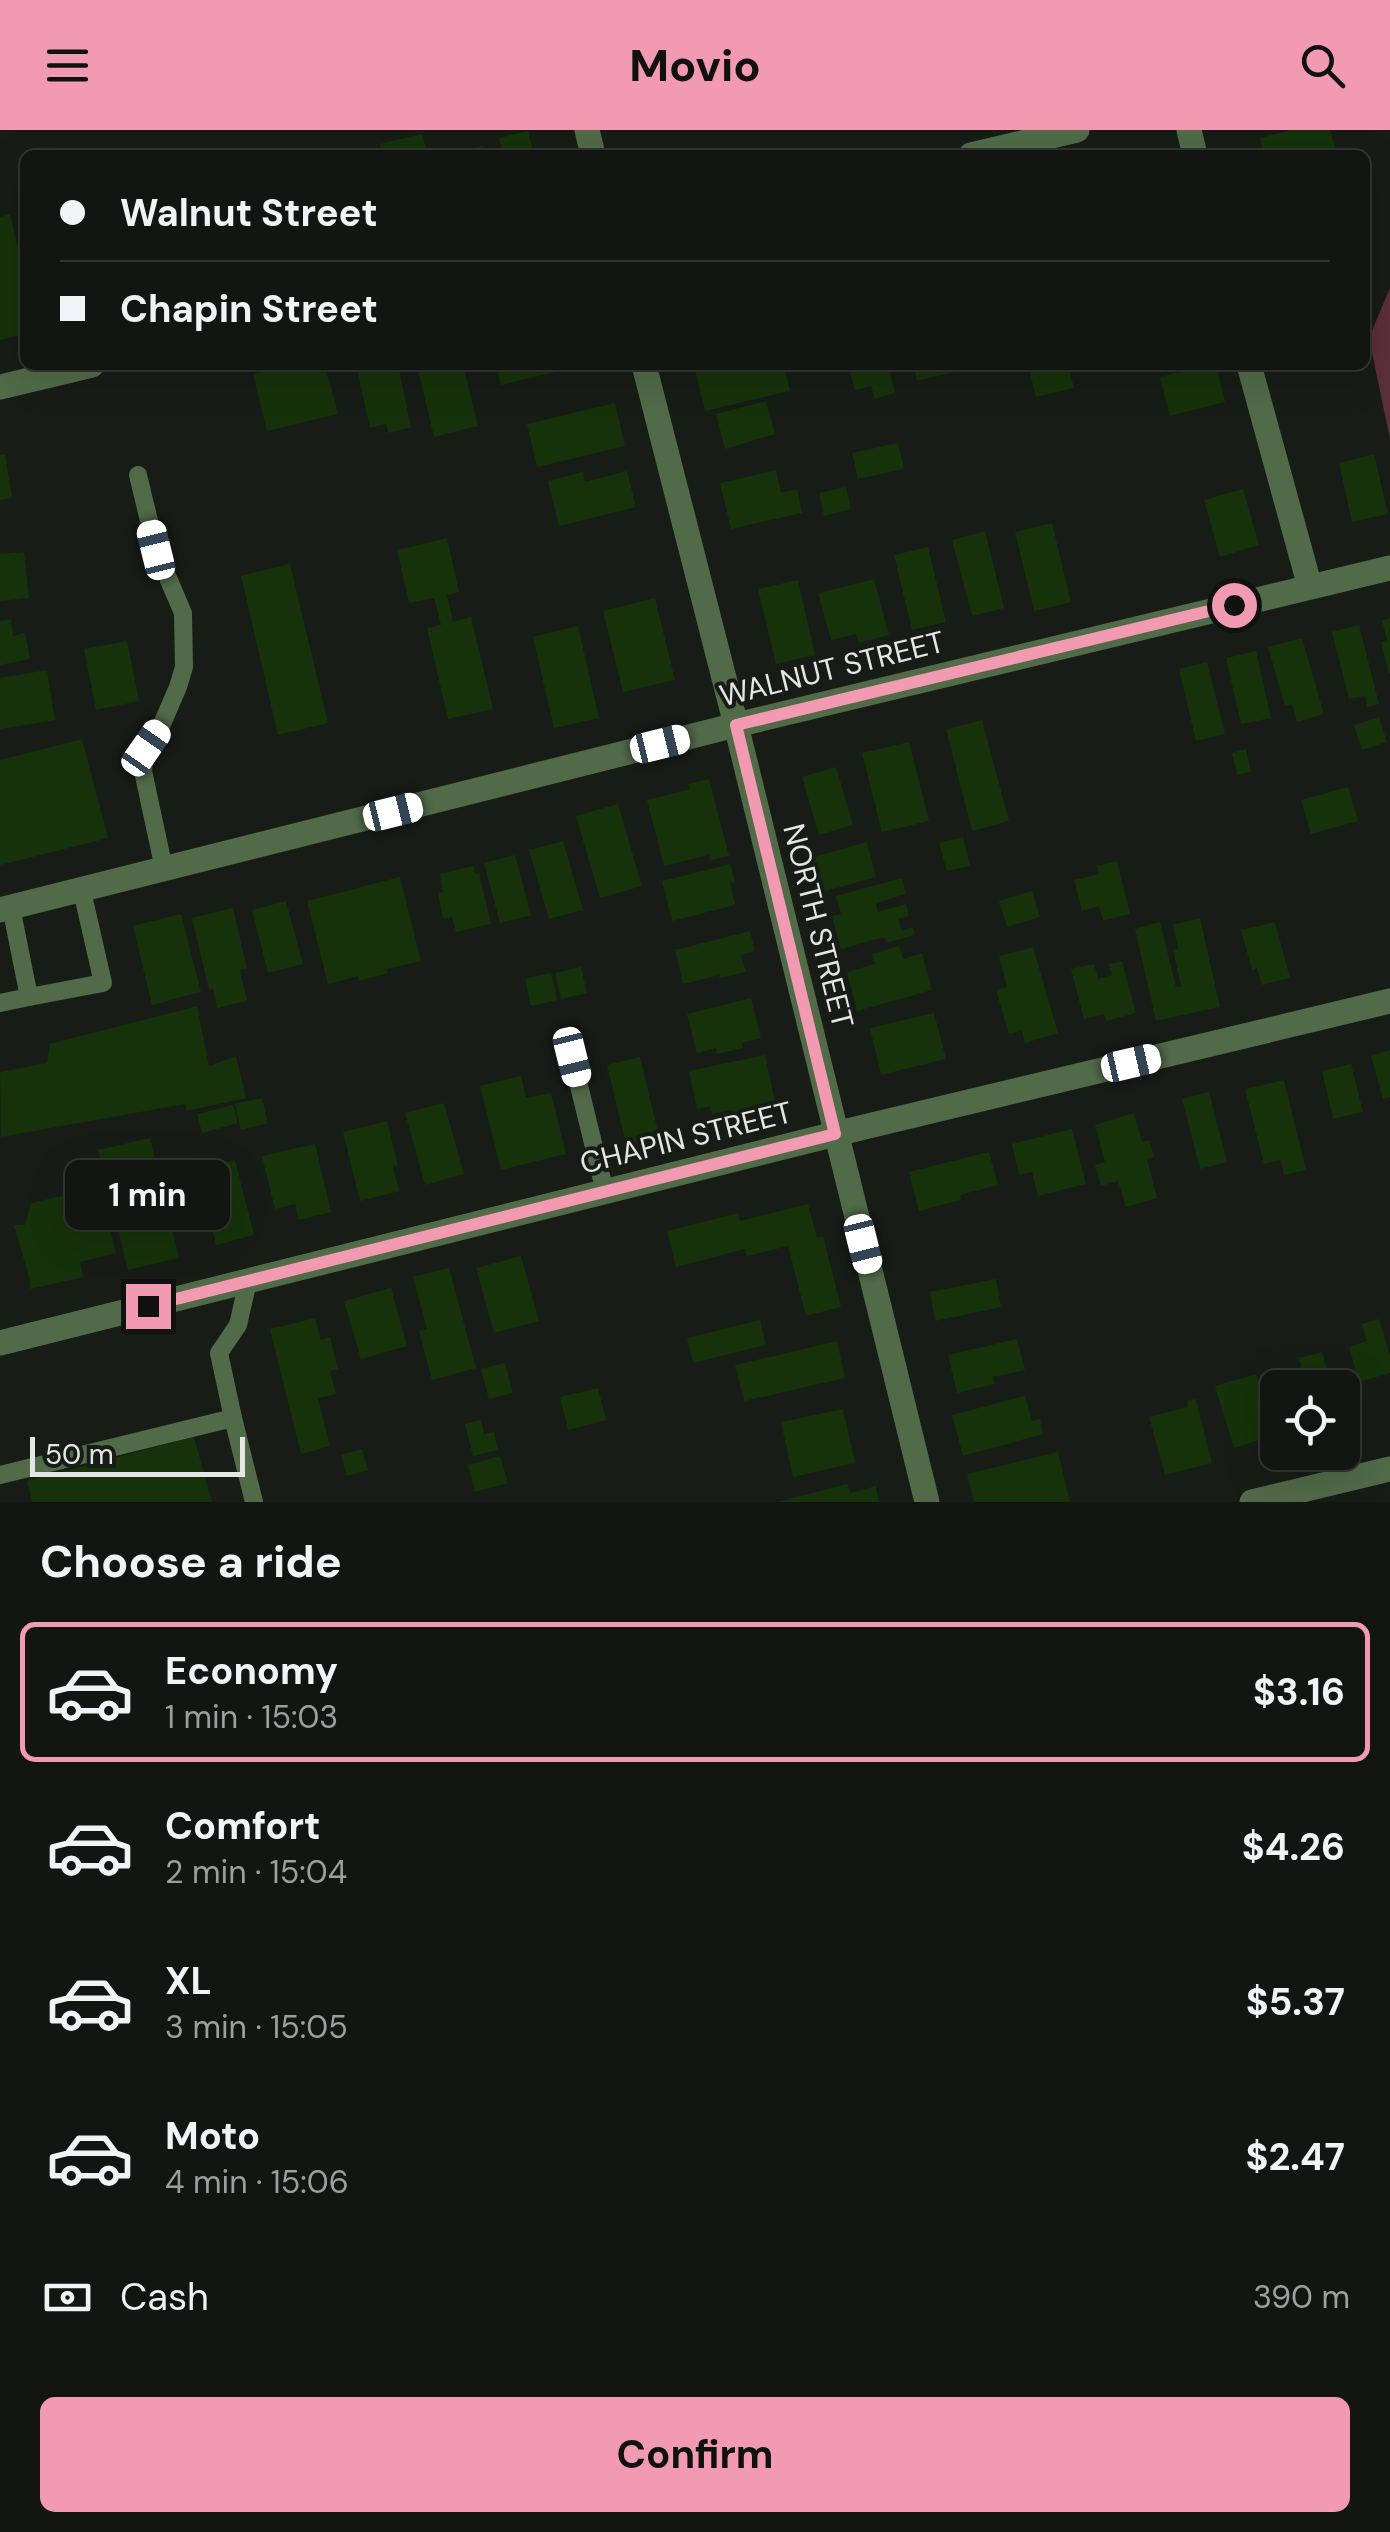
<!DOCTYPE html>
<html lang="en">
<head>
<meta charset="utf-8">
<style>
	body { margin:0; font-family:"DM Sans",sans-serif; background:#1f221f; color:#f1f3f6; height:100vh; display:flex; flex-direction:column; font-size:38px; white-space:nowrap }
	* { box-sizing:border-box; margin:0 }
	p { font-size:32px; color:#9c9f9f }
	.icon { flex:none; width:55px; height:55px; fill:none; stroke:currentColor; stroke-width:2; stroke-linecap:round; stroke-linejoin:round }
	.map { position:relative; height:1372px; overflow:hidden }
	.sheet { display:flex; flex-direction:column; background:#121511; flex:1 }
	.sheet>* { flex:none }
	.guide { position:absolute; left:20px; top:20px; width:1350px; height:220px; border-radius:15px; box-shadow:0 10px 40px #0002,0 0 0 2px #313431; display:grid; align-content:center; height:220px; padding:0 40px; background:#121511 }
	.tools { position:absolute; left:1260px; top:1240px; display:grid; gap:20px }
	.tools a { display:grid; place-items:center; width:100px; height:100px; border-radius:15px; background:#121511; box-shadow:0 10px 40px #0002,0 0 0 2px #313431; font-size:50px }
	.scale { position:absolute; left:30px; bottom:25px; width:215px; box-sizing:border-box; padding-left:10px; border:5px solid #e4e7e3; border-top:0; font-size:28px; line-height:35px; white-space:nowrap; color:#e4e7e3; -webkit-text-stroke:8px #181c17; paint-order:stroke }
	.end { position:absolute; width:45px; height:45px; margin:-22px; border:12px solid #f19ab1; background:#111; box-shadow:0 0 0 5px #111 }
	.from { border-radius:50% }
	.bubble { position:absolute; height:70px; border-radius:15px; background:#121511; box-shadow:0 10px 40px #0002,0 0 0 2px #313431; font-size:32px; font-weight:700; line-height:70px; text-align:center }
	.car { position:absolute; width:30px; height:60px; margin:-30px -15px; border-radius:12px; box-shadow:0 0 8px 2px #0007; background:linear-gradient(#fff 24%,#345 0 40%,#fff 0 76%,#345 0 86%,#fff 0) }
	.guide b { display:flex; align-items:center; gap:35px; height:95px; font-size:38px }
	.guide b+b { border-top:2px solid #313431 }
	.guide i { width:25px; height:25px; background:#f1f3f6 }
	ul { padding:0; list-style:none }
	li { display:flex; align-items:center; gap:30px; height:140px; margin:0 20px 15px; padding:0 20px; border:5px solid transparent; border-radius:15px }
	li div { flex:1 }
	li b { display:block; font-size:38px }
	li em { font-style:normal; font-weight:700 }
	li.selected { border-color:#f19ab1 }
	li>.icon { width:90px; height:90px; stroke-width:1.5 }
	h2 { padding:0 40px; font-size:45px; line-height:120px }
	.pay { display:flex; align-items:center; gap:25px; height:110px; padding:0 40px; font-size:38px }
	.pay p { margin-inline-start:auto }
	.action { display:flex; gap:20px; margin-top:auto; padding:20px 40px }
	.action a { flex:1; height:115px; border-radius:15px; background:#f19ab1; color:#111; font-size:40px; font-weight:700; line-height:115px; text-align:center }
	header { display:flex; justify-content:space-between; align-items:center; height:130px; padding:0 40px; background:#f19ab1; color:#111; font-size:45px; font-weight:700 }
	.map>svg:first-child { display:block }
	.green { fill:#5b2e3b }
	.building { fill:#15320a }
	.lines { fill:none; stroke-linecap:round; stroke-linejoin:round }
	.service { stroke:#516a48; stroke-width:18 }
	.minor { stroke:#516a48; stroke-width:25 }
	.route { stroke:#f19ab1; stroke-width:12 }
	.labels { text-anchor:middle; stroke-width:8; stroke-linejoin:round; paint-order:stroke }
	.street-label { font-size:30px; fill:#e4e7e3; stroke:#181c17 }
</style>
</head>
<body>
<header><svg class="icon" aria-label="menu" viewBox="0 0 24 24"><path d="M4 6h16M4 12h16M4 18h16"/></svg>Movio<svg class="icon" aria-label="search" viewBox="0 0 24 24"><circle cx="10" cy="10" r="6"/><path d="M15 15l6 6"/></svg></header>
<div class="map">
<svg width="1390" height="1372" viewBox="0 0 1390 1372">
	<rect width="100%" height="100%" fill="#181c17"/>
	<path class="green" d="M1390,158V309L1369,208Z"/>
	<g class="building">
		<path d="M1291,0H1330L1336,20L1316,25H1264L1260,8Z"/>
		<path d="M528,1L533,21L541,19L543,25H503L499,8Z"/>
		<path d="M422,4L428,25H383L380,14Z"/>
		<path d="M483,16L485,25H452V24Z"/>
		<path d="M10,84L25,148V204L0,210V87Z"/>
		<path d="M288,235H325L338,284L267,301L253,244Z"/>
		<path d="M356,235H398L411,297L388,303L386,294L370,298Z"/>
		<path d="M417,235H463L478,296L434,307Z"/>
		<path d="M496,235H568L569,239L501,255Z"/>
		<path d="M694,235H784L790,261L705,281Z"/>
		<path d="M848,235H888L895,263L875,269L871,256L855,260Z"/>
		<path d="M913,235H958L959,241L917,251Z"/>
		<path d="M1028,235H1068L1074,258L1036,267Z"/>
		<path d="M1207,235H1216L1225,272L1170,286L1160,247Z"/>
		<path d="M766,271L775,304L725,319L716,284Z"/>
		<path d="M615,273L625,316L537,337L527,294Z"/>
		<path d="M898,313L904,339L858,349L852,323Z"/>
		<path d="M5,324L12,368L0,370V325Z"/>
		<path d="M1374,324L1388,384L1352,392L1339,333Z"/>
		<path d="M776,340L781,363L797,359L802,383L731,399L720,353Z"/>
		<path d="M627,341L636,377L559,396L548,351L583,342L585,352Z"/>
		<path d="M846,357L851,379L824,386L819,363Z"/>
		<path d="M1243,359L1259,415L1220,427L1204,370Z"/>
		<path d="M1052,393L1071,472L1034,481L1015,402Z"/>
		<path d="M985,401L1004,478L972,486L952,410Z"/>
		<path d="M447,408L459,462L447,465L453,492L471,487L493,579L448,589L427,498L441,495L434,468L409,473L397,420Z"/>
		<path d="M928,417L946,492L912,500L894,425Z"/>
		<path d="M24,422L29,468L0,471V424Z"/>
		<path d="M290,434L328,593L278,605L241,446Z"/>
		<path d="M874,449L889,505L859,513L856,504L831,510L818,463Z"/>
		<path d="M798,450L815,525L776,534L758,459Z"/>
		<path d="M655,468L675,550L623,562L603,481Z"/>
		<path d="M1390,488V543L1389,544L1381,512L1387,510L1382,490Z"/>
		<path d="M11,489L13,506L25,503L30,529L0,535V491Z"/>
		<path d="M1359,495L1379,574L1367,577L1365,566L1349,569L1332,502Z"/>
		<path d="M578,496L599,588L554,598L533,507Z"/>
		<path d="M1302,508L1324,584L1297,592L1292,574L1285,576L1268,517Z"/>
		<path d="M127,511L139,571L96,580L84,519Z"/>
		<path d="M1256,521L1271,588L1241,594L1226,528Z"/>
		<path d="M1207,532L1225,604L1196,611L1179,539Z"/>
		<path d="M47,540L55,590L0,599V548Z"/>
		<path d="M1379,587L1387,612L1362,620L1354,595Z"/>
		<path d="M982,590L1009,691L972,701L946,599Z"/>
		<path d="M82,609L108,708L0,735V630Z"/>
		<path d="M909,612L929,691L882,702L862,623Z"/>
		<path d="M1246,619L1251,642L1237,645L1232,623Z"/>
		<path d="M836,637L853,695L819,705L802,647Z"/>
		<path d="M709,649L729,726L710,730L709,725L664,736L647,670L690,659L688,654Z"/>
		<path d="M1348,657L1358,691L1311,704L1301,670Z"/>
		<path d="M618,674L642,756L600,768L576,686Z"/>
		<path d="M963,707L970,736L947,741L939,713Z"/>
		<path d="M563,711L583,780L549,789L529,720Z"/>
		<path d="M867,712L876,747L819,763L810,728Z"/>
		<path d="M515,725L531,785L500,793L484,733Z"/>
		<path d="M1117,731L1130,784L1103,791L1099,776L1082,781L1074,750L1099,744L1097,736Z"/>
		<path d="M730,734L735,752L730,753L735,775L672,791L662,751Z"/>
		<path d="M474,736L475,744L479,743L491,794L456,802L452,787L443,789L438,763L443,762L440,744Z"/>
		<path d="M400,747L421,831L387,839L388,843L359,851L358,846L328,854L307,771Z"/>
		<path d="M902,748L906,764L876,773L878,782L906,774L909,786L898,789L902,801L913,797L915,805L886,813L885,807L841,819L832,786L841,784L836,766Z"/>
		<path d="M1032,761L1040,787L1007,797L999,771Z"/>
		<path d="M286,771L303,834L268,843L252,780Z"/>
		<path d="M233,778L247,839L240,840L247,871L217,878L213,859L209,860L192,788Z"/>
		<path d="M181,784L201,862L152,875L133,796Z"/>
		<path d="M1200,788L1220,877L1156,891L1135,799L1160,792L1176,857L1181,856L1173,820L1178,819L1173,795Z"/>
		<path d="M1275,792L1290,848L1262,855L1257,838L1252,840L1241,800Z"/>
		<path d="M750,801L755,821L741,825L746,842L720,848L719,845L683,854L675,820Z"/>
		<path d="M899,816L903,829L922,823L932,860L857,881L847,842L875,834L872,824Z"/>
		<path d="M1033,817L1058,903L1025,913L1022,901L1009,904L996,860L1007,857L999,826Z"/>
		<path d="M1122,831L1136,883L1106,891L1104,884L1084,889L1071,839L1094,834L1098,849L1112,845L1109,834Z"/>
		<path d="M581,837L587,863L561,869L555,843Z"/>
		<path d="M551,843L557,870L531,876L525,849Z"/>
		<path d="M751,868L761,908L742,913L743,918L717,924L716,918L697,923L687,884Z"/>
		<path d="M197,876L209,936L236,926L246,968L186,981L185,974L1,1007L0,942L47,933L50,914Z"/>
		<path d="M934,883L946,929L881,945L870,898Z"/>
		<path d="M1390,920V967L1383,969L1371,926Z"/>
		<path d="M765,925L775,971L755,975L757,984L733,989L731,980L712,984L710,976L697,979L689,941Z"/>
		<path d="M640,927L660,1010L627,1018L607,935Z"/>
		<path d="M1351,934L1363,982L1333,989L1322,941Z"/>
		<path d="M521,946L526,968L551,963L566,1024L501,1040L480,956Z"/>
		<path d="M1284,950L1306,1040L1284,1045L1281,1030L1264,1034L1245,959Z"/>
		<path d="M1209,962L1227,1032L1200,1039L1182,969Z"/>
		<path d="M262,968L268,993L241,1000L235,974Z"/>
		<path d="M444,973L464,1044L425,1055L405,983Z"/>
		<path d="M233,975L238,993L202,1003L197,984Z"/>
		<path d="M1134,983L1142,1012L1149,1010L1154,1027L1147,1029L1157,1068L1126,1077L1118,1051L1101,1056L1095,1035L1105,1032L1095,995Z"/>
		<path d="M387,991L398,1035L393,1036L399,1061L360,1071L343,1002Z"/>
		<path d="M1072,999L1086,1054L1038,1066L1032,1042L1019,1045L1012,1014Z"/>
		<path d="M150,1008L179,1128L128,1140L98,1020Z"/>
		<path d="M315,1014L331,1082L299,1090L295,1074L275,1079L262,1026Z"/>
		<path d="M989,1022L998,1055L960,1065L961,1070L919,1081L909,1042Z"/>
		<path d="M235,1030L254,1105L216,1115L209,1087L203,1088L191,1042Z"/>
		<path d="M100,1057L116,1123L80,1132L83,1147L30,1159V1150L14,1095H25L31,1073Z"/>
		<path d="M808,1074L817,1108L823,1106L841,1177L806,1186L788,1116L747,1126L745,1119L676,1137L667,1101L738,1083L740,1091Z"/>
		<path d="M521,1126L539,1191L494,1203L476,1138Z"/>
		<path d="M449,1138L476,1238L432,1250L419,1201L427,1199L413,1147Z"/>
		<path d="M996,1149L1001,1177L935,1191L930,1162Z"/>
		<path d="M391,1158L407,1216L361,1229L344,1171Z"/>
		<path d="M315,1188L321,1210L330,1207L338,1239L330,1241L336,1264L318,1268L330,1316L301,1324L270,1199Z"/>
		<path d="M1379,1189L1390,1226V1243L1359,1252L1349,1217L1367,1211L1362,1194Z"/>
		<path d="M760,1190L766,1215L693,1233L687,1208Z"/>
		<path d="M1017,1209L1025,1240L993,1247L995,1254L957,1263L948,1225Z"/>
		<path d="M837,1211L845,1248L744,1271L735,1235Z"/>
		<path d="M1322,1222L1332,1258H1293L1288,1241L1301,1237L1299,1228Z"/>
		<path d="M505,1233L513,1263L489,1269L481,1239Z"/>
		<path d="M1256,1244L1275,1305L1234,1318L1215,1256Z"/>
		<path d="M598,1258L606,1290L568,1300L560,1267Z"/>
		<path d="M1025,1266L1032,1291L1040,1289L1043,1304L963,1326L952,1285Z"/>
		<path d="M1196,1269L1212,1333L1165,1345L1149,1287L1188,1277L1187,1271Z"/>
		<path d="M843,1279L855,1333L793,1347L781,1292Z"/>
		<path d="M481,1290L484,1304L494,1302L498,1320L473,1326L465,1294Z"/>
		<path d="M194,1307L212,1372H32L27,1351Z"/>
		<path d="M362,1319L368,1340L347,1346L341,1325Z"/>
		<path d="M1058,1322L1070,1372H974L967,1344Z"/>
		<path d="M500,1326L508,1353L475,1362L468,1335Z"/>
		<path d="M847,1354L850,1363L876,1356L879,1372H778Z"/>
	</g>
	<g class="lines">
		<g class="service">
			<path d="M138,345L156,420L183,483L184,537L178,557L162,594L145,618L143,641L164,739"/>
			<path d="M29,867L103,853L82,761"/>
			<path d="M0,873L29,867L11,777"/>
			<path d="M572,927L605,1062"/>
			<path d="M233,1288L254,1372"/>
			<path d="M0,1345L233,1288L219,1223L238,1195L248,1151"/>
		</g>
		<g class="minor">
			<path d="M587,0L593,25"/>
			<path d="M1189,0L1195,25"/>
			<path d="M971,25L1077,0"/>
			<path d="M644,235L736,595L927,1372"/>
			<path d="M1249,235L1310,457"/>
			<path d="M0,257L92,235"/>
			<path d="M0,780L736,595L1390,438"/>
			<path d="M0,1213L835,1004L1390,871"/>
			<path d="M1252,1372L1390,1339"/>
		</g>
	</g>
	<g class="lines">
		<path class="route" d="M148,1176L835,1004L736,595L1234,475"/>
	</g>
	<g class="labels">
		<g class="street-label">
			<text transform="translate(832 539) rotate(-14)" y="10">WALNUT STREET</text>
			<text transform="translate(818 796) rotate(76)" y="10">NORTH STREET</text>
			<text transform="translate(686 1008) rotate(-14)" y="10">CHAPIN STREET</text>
		</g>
	</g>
</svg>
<div class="tools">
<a><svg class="icon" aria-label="locate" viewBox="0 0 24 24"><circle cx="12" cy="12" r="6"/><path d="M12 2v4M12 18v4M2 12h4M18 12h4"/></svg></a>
</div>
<div class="scale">50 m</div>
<i class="end from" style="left:1234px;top:475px"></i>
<i class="end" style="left:148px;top:1176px"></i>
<div class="bubble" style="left:65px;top:1030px;width:165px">1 min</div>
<i class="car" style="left:156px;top:420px;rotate:346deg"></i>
<i class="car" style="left:660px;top:614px;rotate:76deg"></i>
<i class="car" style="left:146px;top:618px;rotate:35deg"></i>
<i class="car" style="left:393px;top:682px;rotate:76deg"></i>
<i class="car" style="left:572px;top:927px;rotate:166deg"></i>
<i class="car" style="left:1131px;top:933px;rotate:77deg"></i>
<i class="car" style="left:863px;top:1114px;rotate:166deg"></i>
<div class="guide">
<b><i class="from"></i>Walnut Street</b>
<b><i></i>Chapin Street</b>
</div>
</div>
<section class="sheet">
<h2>Choose a ride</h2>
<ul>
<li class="selected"><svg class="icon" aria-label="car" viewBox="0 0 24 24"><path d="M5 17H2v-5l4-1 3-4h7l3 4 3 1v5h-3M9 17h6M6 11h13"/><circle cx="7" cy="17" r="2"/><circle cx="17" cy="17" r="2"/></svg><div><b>Economy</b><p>1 min · 15:03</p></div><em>$3.16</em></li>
<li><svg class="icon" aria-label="car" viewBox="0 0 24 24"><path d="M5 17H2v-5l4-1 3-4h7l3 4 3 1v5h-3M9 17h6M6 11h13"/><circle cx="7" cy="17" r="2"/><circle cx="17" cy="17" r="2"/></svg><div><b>Comfort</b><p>2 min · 15:04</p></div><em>$4.26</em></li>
<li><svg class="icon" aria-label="car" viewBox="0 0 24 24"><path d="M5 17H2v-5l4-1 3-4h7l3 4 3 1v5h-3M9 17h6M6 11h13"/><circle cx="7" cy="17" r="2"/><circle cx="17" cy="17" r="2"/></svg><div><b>XL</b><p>3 min · 15:05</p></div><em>$5.37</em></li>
<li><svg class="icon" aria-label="car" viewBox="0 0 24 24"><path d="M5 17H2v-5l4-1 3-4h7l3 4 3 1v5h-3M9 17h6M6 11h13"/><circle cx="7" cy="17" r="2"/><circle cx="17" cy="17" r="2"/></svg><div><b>Moto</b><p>4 min · 15:06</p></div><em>$2.47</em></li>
</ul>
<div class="pay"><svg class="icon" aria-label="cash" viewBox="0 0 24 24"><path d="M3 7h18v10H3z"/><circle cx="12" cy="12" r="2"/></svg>Cash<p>390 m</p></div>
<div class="action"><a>Confirm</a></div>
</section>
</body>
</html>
